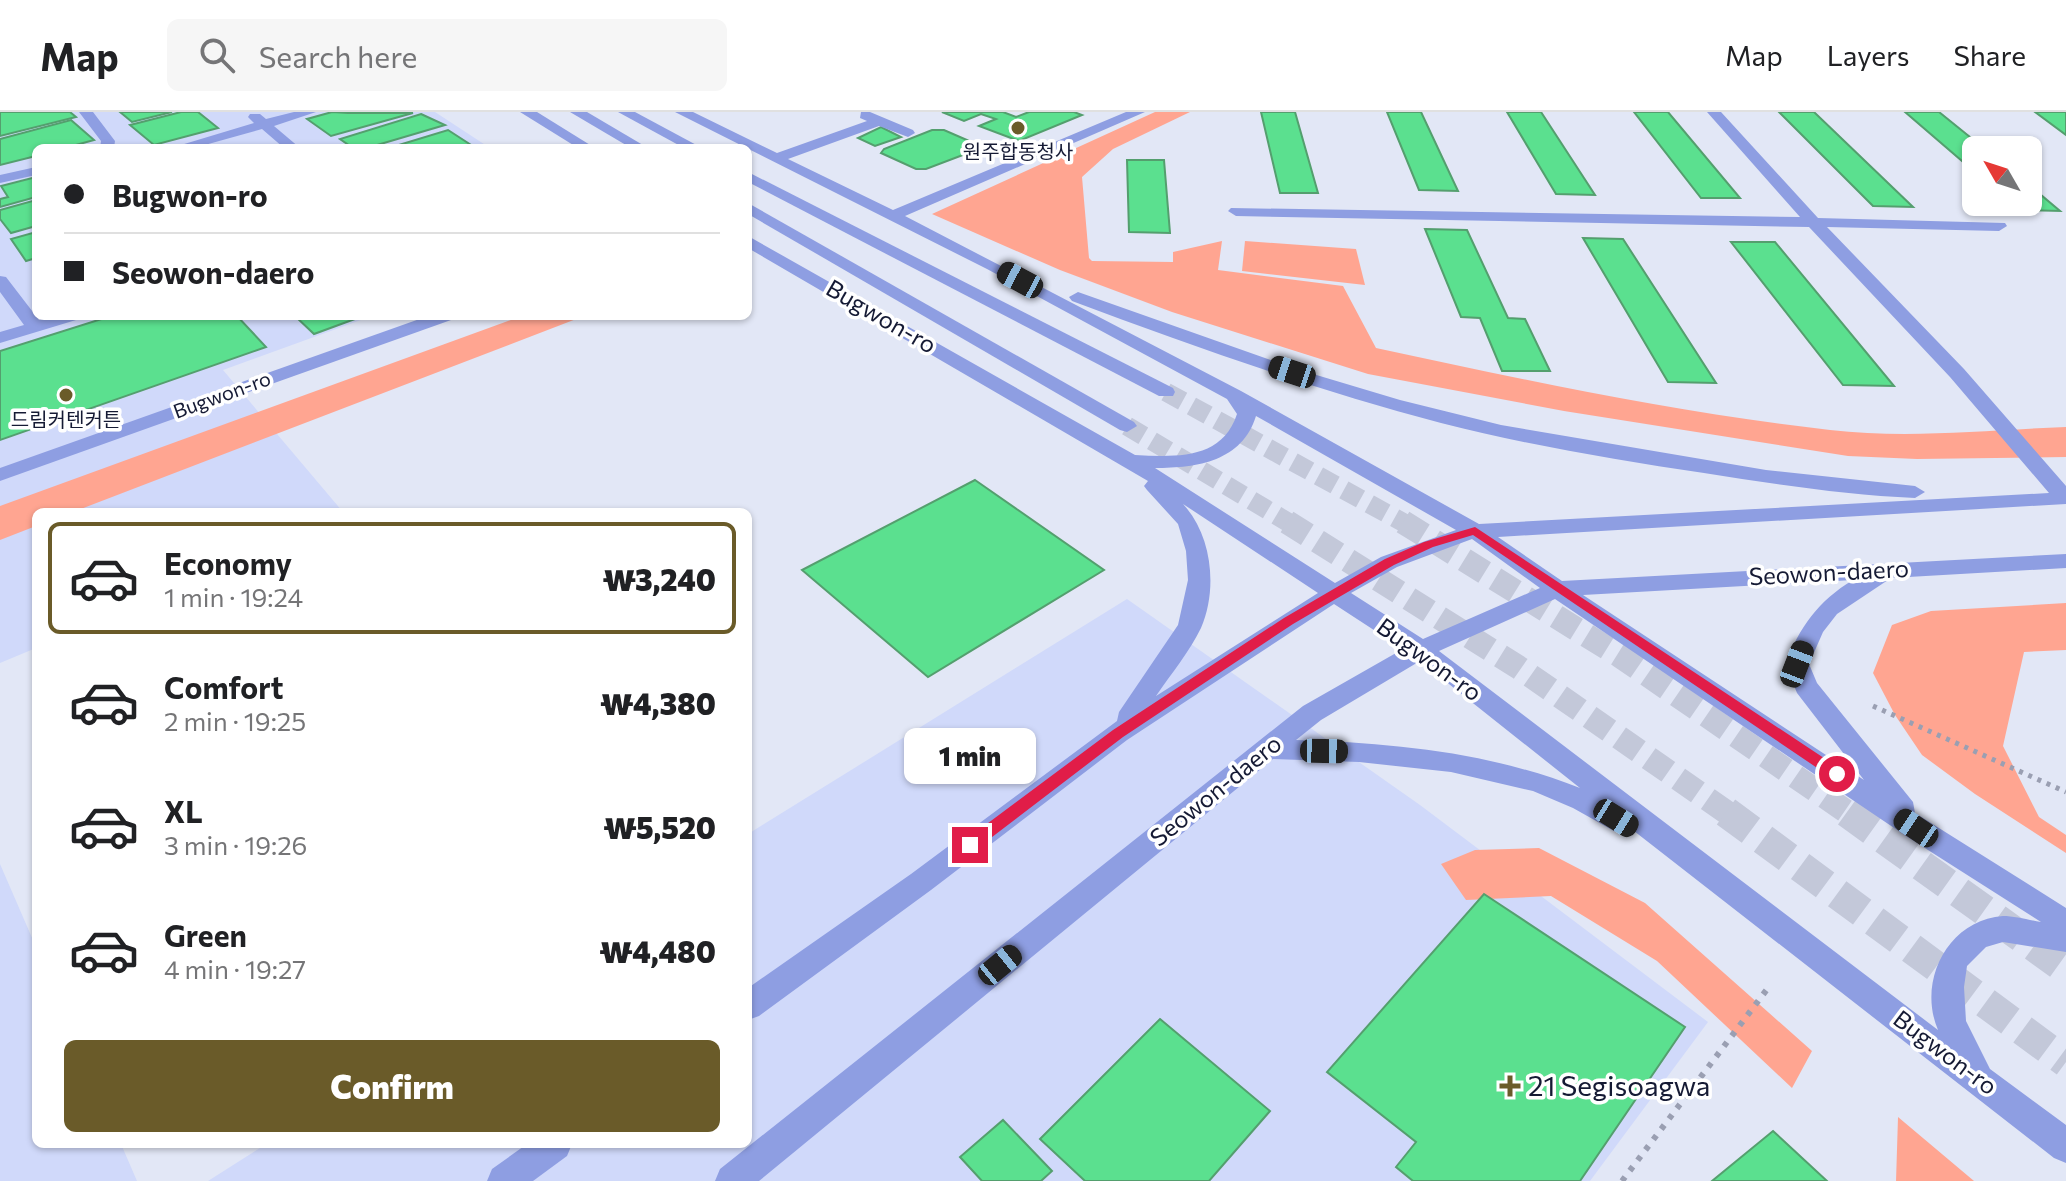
<!DOCTYPE html>
<html lang="en">
<head>
<meta charset="utf-8">
<style>
	body { margin:0; font-family:Commissioner,"Noto Sans KR",sans-serif; background:#f6f6f6; color:#202124; height:100vh; display:flex; flex-direction:column; font-size:30px; white-space:nowrap }
	* { box-sizing:border-box; margin:0 }
	p { font-size:26px; color:#757577 }
	.icon { flex:none; width:44px; height:44px; fill:none; stroke:currentColor; stroke-width:2; stroke-linecap:round; stroke-linejoin:round }
	.map { position:relative; flex:1; overflow:hidden }
	.sheet { position:absolute; left:32px; top:396px; width:720px; height:640px; display:flex; flex-direction:column; background:#fff; border-radius:12px; box-shadow:0 2px 6px #0004 }
	.sheet>* { flex:none }
	.guide { position:absolute; left:32px; top:32px; width:720px; height:176px; border-radius:12px; box-shadow:0 2px 6px #0004; display:grid; align-content:center; height:176px; padding:0 32px; background:#fff }
	.needle { width:52px; rotate:309deg }
	.buttons { position:absolute; left:1962px; top:24px; display:grid; gap:16px }
	.buttons a { display:grid; place-items:center; width:80px; height:80px; border-radius:12px; background:#fff; box-shadow:0 2px 6px #0004; font-size:40px }
	.end { position:absolute; width:36px; height:36px; margin:-18px; border:10px solid #e11d48; background:#fff; box-shadow:0 0 0 4px #fff }
	.from { border-radius:50% }
	.bubble { position:absolute; height:56px; border-radius:12px; background:#fff; box-shadow:0 2px 6px #0004; font-size:26px; font-weight:800; line-height:56px; text-align:center }
	.car { position:absolute; width:24px; height:48px; margin:-24px -12px; border-radius:10px; box-shadow:0 0 6px 2px #0007; background:linear-gradient(#222 24%,#8ab4d8 0 40%,#222 0 76%,#8ab4d8 0 86%,#222 0) }
	.guide b { display:flex; align-items:center; gap:28px; height:76px; font-size:30px }
	.guide b+b { border-top:2px solid #e0e0e0 }
	.guide i { width:20px; height:20px; background:#202124 }
	ul { padding:14px 0 0; list-style:none }
	li { display:flex; align-items:center; gap:24px; height:112px; margin:0 16px 12px; padding:0 16px; border:4px solid transparent; border-radius:12px }
	li div { flex:1 }
	li b { display:block; font-size:30px }
	li em { font-style:normal; font-weight:800 }
	li.current { border-color:#6a5b29 }
	li>.icon { width:72px; height:72px; stroke-width:1.5 }
	.cta { display:flex; gap:16px; margin-top:auto; padding:16px 32px }
	.cta a { flex:1; height:92px; border-radius:12px; background:#6a5b29; color:#fff; font-size:32px; font-weight:800; line-height:92px; text-align:center }
	header { display:flex; align-items:center; gap:48px; box-sizing:border-box; height:112px; padding:0 40px; background:#fff; border-bottom:2px solid #e0e0e0 }
	header strong { font-size:38px }
	nav { display:flex; gap:44px; margin-inline-start:auto; font-size:28px }
	.search { width:560px; height:72px; background:#f6f6f6; display:flex; align-items:center; gap:20px; box-sizing:border-box; padding:0 28px; border-radius:12px; color:#757577; font-size:30px }
	.map>svg:first-child { display:block }
	.built { fill:#d0d9fa }
	.green { fill:#ffa591 }
	.building { fill:#5be08f; stroke:#549f6e; stroke-width:2 }
	.lines { fill:none; stroke-linecap:round; stroke-linejoin:round }
	.minor-tunnel-far2 { stroke:#c3c8d9; stroke-width:19; stroke-dasharray:19 10; stroke-linecap:butt }
	.minor-tunnel-far1 { stroke:#c3c8d9; stroke-width:24; stroke-dasharray:24 12; stroke-linecap:butt }
	.minor-tunnel { stroke:#c3c8d9; stroke-width:31; stroke-dasharray:31 15; stroke-linecap:butt }
	.path-far1 { stroke:#9a9fb2; stroke-width:5; stroke-dasharray:4 6; stroke-linecap:butt }
	.path { stroke:#9a9fb2; stroke-width:6; stroke-dasharray:5 8; stroke-linecap:butt }
	.minor { fill:#8e9ee2; fill-rule:evenodd }
	.route { fill:#e11d48 }
	.poi-dot { fill:#6a5b29; stroke:#fff; stroke-width:3 }
	.labels { text-anchor:middle; stroke-width:7; stroke-linejoin:round; paint-order:stroke }
	.far-poi-label { font-size:20px; fill:#151a34; stroke:#fff }
	.far-street-label { font-size:20px; fill:#151a34; stroke:#fff }
	.street-label { font-size:24px; fill:#151a34; stroke:#fff }
	.near-poi-label { font-size:28px; fill:#151a34; stroke:#fff; text-anchor:start }
</style>
</head>
<body>
<header>
<strong>Map</strong>
<div class="search"><svg class="icon" aria-label="search" viewBox="0 0 24 24"><circle cx="10" cy="10" r="6"/><path d="M15 15l6 6"/></svg>Search here</div>
<nav><a>Map</a><a>Layers</a><a>Share</a></nav>
</header>
<div class="map">
<svg width="2066" height="1069" viewBox="0 0 2066 1069">
	<rect width="100%" height="100%" fill="#e2e7f6"/>
	<g class="built">
		<path d="M0,0H435L490,36H36V204H372L223,258L343,400H36V536L0,551Z"/>
		<path d="M1127,487L1420,693L1708,910L1590,1069H208L266,1032H748V722Z"/>
		<path d="M0,752L36,835V1032H121L137,1069H0Z"/>
	</g>
	<g class="green">
		<path d="M1155,0H1190L1113,37L1082,65L1089,146L1092,149L1173,150V140L1222,129L1218,158L1343,174L1376,236C1525,268 1678,301 1830,318C1908,327 1988,318 2066,315V345L1917,347L1848,344L1564,299L1368,262L1172,200L1060,158L932,102Z"/>
		<path d="M1245,129L1356,137L1365,173L1242,159Z"/>
		<path d="M522,204H584L73,400H36V414L0,428V394Z"/>
		<path d="M2066,491V538L2024,540L2003,634L2039,705L2066,723V741L1975,682L1922,643L1895,603L1873,561L1892,513L1931,499Z"/>
		<path d="M1539,736L1645,791L1812,939L1792,976L1657,849L1551,784L1466,788L1441,752L1475,738Z"/>
		<path d="M1898,1005L1974,1069H1896Z"/>
	</g>
	<g class="building">
		<path d="M0,0H70L76,5L0,24Z"/>
		<path d="M120,0H172L132,10Z"/>
		<path d="M181,0H198L218,16L154,33L130,13Z"/>
		<path d="M332,0L348,1H413L331,24L307,7Z"/>
		<path d="M942,0H1003L1016,5L1029,0H1074L1082,3L1019,29L979,14L996,7L981,2L964,9Z"/>
		<path d="M1261,0H1295L1318,81H1280Z"/>
		<path d="M1387,0H1421L1458,79L1419,78Z"/>
		<path d="M1507,0H1541L1595,83L1556,82Z"/>
		<path d="M1634,0H1668L1740,86H1701Z"/>
		<path d="M1779,0H1814L1913,95L1873,94Z"/>
		<path d="M1905,0H1939L1986,38H1976V61Z"/>
		<path d="M2035,0H2066V23Z"/>
		<path d="M421,2L445,13L367,36H353L340,27Z"/>
		<path d="M71,8L94,28L65,36H36V44L0,53V27Z"/>
		<path d="M881,15L901,25L875,34L858,26Z"/>
		<path d="M448,18L471,33L462,36H389Z"/>
		<path d="M932,18H944L976,32V38L926,57H916L881,41L884,37Z"/>
		<path d="M1127,48H1164L1170,121L1129,120Z"/>
		<path d="M36,65V85L0,95V87L8,85L1,74Z"/>
		<path d="M2028,72L2060,99L2020,98L2011,90H2028Z"/>
		<path d="M36,88V114L11,121L0,107V98Z"/>
		<path d="M1425,117L1467,118L1508,206L1525,207L1550,259H1502L1480,206L1461,205Z"/>
		<path d="M36,120V146L26,149L11,127Z"/>
		<path d="M1583,126L1623,127L1716,271L1668,270Z"/>
		<path d="M1731,130H1775L1894,274L1843,273Z"/>
		<path d="M111,204H237L266,235L0,328V239Z"/>
		<path d="M295,204H363L314,222Z"/>
		<path d="M975,368L1104,458L928,565L802,458Z"/>
		<path d="M1484,782L1685,915L1580,1069H1413L1396,1055L1416,1030L1327,960Z"/>
		<path d="M1160,907L1270,999L1209,1069H1085L1040,1027Z"/>
		<path d="M1003,1008L1052,1059L1041,1069H982L960,1045Z"/>
		<path d="M1773,1019L1827,1069H1712Z"/>
	</g>
	<g class="lines">
		<g class="minor-tunnel-far2">
			<path d="M1166,280L1406,412"/>
			<path d="M1127,314L1291,412"/>
		</g>
		<g class="minor-tunnel-far1">
			<path d="M1287,410L1518,555L1729,702"/>
			<path d="M1403,410L1620,544L1850,702"/>
		</g>
		<g class="minor-tunnel">
			<path d="M1726,700L2066,950"/>
			<path d="M1847,700L2066,857"/>
		</g>
		<path class="path-far1" d="M1873,594L2066,680"/>
		<path class="path" d="M1622,1069L1771,872"/>
		<g class="minor">
			<path d="M79,0H93L115,29L114,36H100L101,29Z"/>
			<path d="M294,0H316L274,14L300,36H284L262,17L194,36H171L254,11L248,5L250,2H260L266,7Z"/>
			<path d="M520,0H537L595,36H578Z"/>
			<path d="M570,0H587L648,36H631Z"/>
			<path d="M618,0H635L702,36H684Z"/>
			<path d="M675,0H693L777,41L867,9L860,6L861,0H870L913,18L915,21L908,25L879,14L788,47L893,98L1126,0H1145L905,104L1241,279L1479,412L2049,381L1950,265L1809,115L1236,104L1228,99L1231,96L1800,105L1707,0H1721L1818,106L2005,111L2007,114L1999,119L1827,115L1964,257L2066,374V392L1498,425L1562,469L2066,442V456L1891,466L1837,502L1823,520L1809,552L1817,571L1913,690L1915,701L2066,796V840L2003,830L1986,835L1967,854L1964,875L1966,909L1990,957L2066,1013V1051L2054,1046L1634,719L1624,722L1614,719L1573,696L1533,679L1451,660L1359,650L1273,647L759,1069H715L720,1057L1303,594L1403,537L1334,492L1127,628L931,778L759,904L748,908V876L911,762L1117,609L1119,600L1178,513L1188,468L1186,439L1178,412L1147,378L1144,374L1148,369L748,136V124L1135,343C1176,345 1222,348 1237,302L1227,287L987,157ZM1256,304L1456,418L1381,445L1335,471L1155,356C1198,356 1242,349 1256,304ZM1183,392L1318,481L1156,584C1171,562 1190,539 1201,516C1218,477 1212,423 1183,392ZM1472,427L1540,476L1423,527L1351,481L1397,455ZM1853,468C1818,489 1800,515 1785,552L1797,581L1864,668L1583,483ZM1555,487L1906,724L2041,810C2029,808 2014,804 2003,804C1948,808 1917,869 1938,918L1439,539ZM1420,549L1580,676C1488,640 1394,631 1296,628L1321,608Z"/>
			<path d="M36,55V63L0,71V63Z"/>
			<path d="M748,60L1173,276L1175,280L1173,284H1159L748,70Z"/>
			<path d="M748,91L1134,310L1137,314L1127,320L1120,318L748,102Z"/>
			<path d="M0,164L6,165L39,208L52,204H79L76,208L0,231V220L24,213L0,180Z"/>
			<path d="M1078,180L1293,256L1400,288L1501,313L1766,358L1915,374L1925,380L1915,386C1844,383 1774,372 1704,361C1616,348 1528,333 1441,311C1315,278 1193,234 1072,189L1069,185Z"/>
			<path d="M428,204H454L451,208L0,369V356Z"/>
			<path d="M527,1032H572L567,1044L533,1069H487L492,1057Z"/>
		</g>
	</g>
	<path class="route" d="M1475,415L1842,658V666H1832L1473,423L1433,435L1394,453L1293,512L1123,625L975,738H964V729L1113,618L1284,506L1385,447L1424,430Z"/>
	<g class="poi-dot">
		<circle cx="1018" cy="16" r="8"/>
		<circle cx="66" cy="283" r="8"/>
		<path d="M1506 962h8v8h8v8h-8v8h-8v-8h-8v-8h8z"/>
	</g>
	<g class="labels">
		<g class="far-poi-label">
			<text x="1018" y="47">원주합동청사</text>
			<text x="66" y="315">드림커텐커튼</text>
		</g>
		<g class="far-street-label">
			<text transform="translate(222 283) rotate(-20)" y="7">Bugwon-ro</text>
		</g>
		<g class="street-label">
			<text transform="translate(881 205) rotate(30)" y="8">Bugwon-ro</text>
			<text transform="translate(1829 461) rotate(-3)" y="8">Seowon-daero</text>
			<text transform="translate(1429 548) rotate(36)" y="8">Bugwon-ro</text>
			<text transform="translate(1216 679) rotate(-39)" y="8">Seowon-daero</text>
			<text transform="translate(1945 941) rotate(37)" y="8">Bugwon-ro</text>
		</g>
		<g class="near-poi-label">
			<text x="1528" y="984">21 Segisoagwa</text>
		</g>
	</g>
</svg>
<div class="buttons">
<a><svg class="needle" viewBox="-14 -14 28 28"><path d="M0-13l5 13h-10z" fill="#e53935"/><path d="M0 13l5-13h-10z" fill="#757577"/></svg></a>
</div>
<i class="end from" style="left:1837px;top:662px"></i>
<i class="end" style="left:970px;top:733px"></i>
<div class="bubble" style="left:904px;top:616px;width:132px">1 min</div>
<i class="car" style="left:1020px;top:168px;rotate:298deg"></i>
<i class="car" style="left:1292px;top:260px;rotate:288deg"></i>
<i class="car" style="left:1797px;top:552px;rotate:21deg"></i>
<i class="car" style="left:1324px;top:639px;rotate:91deg"></i>
<i class="car" style="left:1616px;top:706px;rotate:122deg"></i>
<i class="car" style="left:1916px;top:716px;rotate:304deg"></i>
<i class="car" style="left:1000px;top:853px;rotate:51deg"></i>
<div class="guide">
<b><i class="from"></i>Bugwon-ro</b>
<b><i></i>Seowon-daero</b>
</div>
<section class="sheet">
<ul>
<li class="current"><svg class="icon" aria-label="car" viewBox="0 0 24 24"><path d="M5 17H2v-5l4-1 3-4h7l3 4 3 1v5h-3M9 17h6M6 11h13"/><circle cx="7" cy="17" r="2"/><circle cx="17" cy="17" r="2"/></svg><div><b>Economy</b><p>1 min · 19:24</p></div><em>₩3,240</em></li>
<li><svg class="icon" aria-label="car" viewBox="0 0 24 24"><path d="M5 17H2v-5l4-1 3-4h7l3 4 3 1v5h-3M9 17h6M6 11h13"/><circle cx="7" cy="17" r="2"/><circle cx="17" cy="17" r="2"/></svg><div><b>Comfort</b><p>2 min · 19:25</p></div><em>₩4,380</em></li>
<li><svg class="icon" aria-label="car" viewBox="0 0 24 24"><path d="M5 17H2v-5l4-1 3-4h7l3 4 3 1v5h-3M9 17h6M6 11h13"/><circle cx="7" cy="17" r="2"/><circle cx="17" cy="17" r="2"/></svg><div><b>XL</b><p>3 min · 19:26</p></div><em>₩5,520</em></li>
<li><svg class="icon" aria-label="car" viewBox="0 0 24 24"><path d="M5 17H2v-5l4-1 3-4h7l3 4 3 1v5h-3M9 17h6M6 11h13"/><circle cx="7" cy="17" r="2"/><circle cx="17" cy="17" r="2"/></svg><div><b>Green</b><p>4 min · 19:27</p></div><em>₩4,480</em></li>
</ul>
<div class="cta"><a>Confirm</a></div>
</section>
</div>
</body>
</html>
